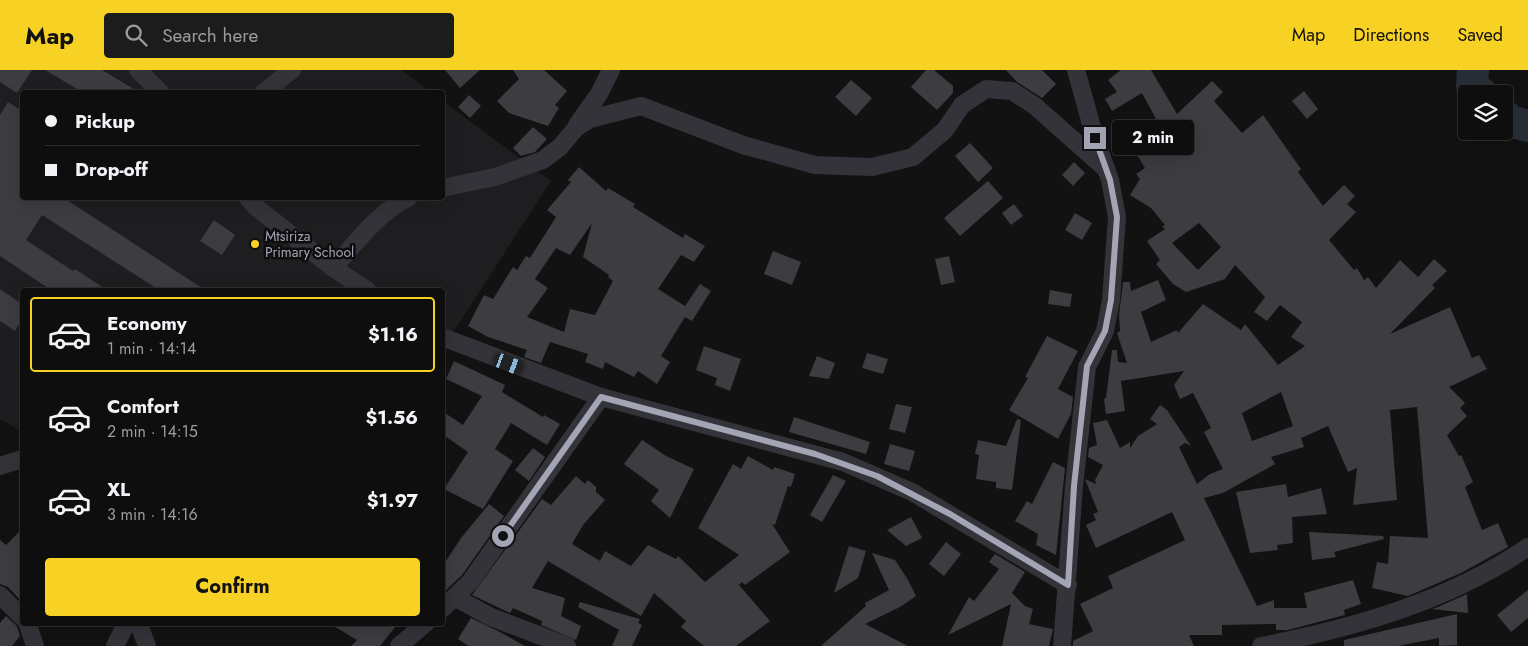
<!DOCTYPE html>
<html lang="en">
<head>
<meta charset="utf-8">
<style>
	body { margin:0; font-family:Jost,sans-serif; background:#1c1c1c; color:#f1f3f6; height:100vh; display:flex; flex-direction:column; font-size:19px; white-space:nowrap }
	* { box-sizing:border-box; margin:0 }
	p { font-size:16px; color:#9b9c9e }
	.icon { flex:none; width:28px; height:28px; fill:none; stroke:currentColor; stroke-width:2; stroke-linecap:round; stroke-linejoin:round }
	.map { position:relative; flex:1; overflow:hidden }
	.sheet { position:absolute; left:20px; top:218px; width:425px; height:338px; display:flex; flex-direction:column; background:#0e0e0e; border-radius:5px; box-shadow:0 5px 20px #0002,0 0 0 1px #2e2e2e }
	.sheet>* { flex:none }
	.hud { position:absolute; left:20px; top:20px; width:425px; height:110px; border-radius:5px; box-shadow:0 5px 20px #0002,0 0 0 1px #2e2e2e; display:grid; align-content:center; height:110px; padding:0 25px; background:#0e0e0e }
	.buttons { position:absolute; left:1458px; top:15px; display:grid; gap:10px }
	.buttons a { display:grid; place-items:center; width:55px; height:55px; border-radius:5px; background:#0e0e0e; box-shadow:0 5px 20px #0002,0 0 0 1px #2e2e2e; font-size:25px }
	.end { position:absolute; width:22px; height:22px; margin:-11px; border:6px solid #a3a5b5; background:#111; box-shadow:0 0 0 2px #111 }
	.from { border-radius:50% }
	.bubble { position:absolute; height:35px; border-radius:5px; background:#0e0e0e; box-shadow:0 5px 20px #0002,0 0 0 1px #2e2e2e; font-size:16px; font-weight:700; line-height:35px; text-align:center }
	.car { position:absolute; width:15px; height:30px; margin:-15px -8px; border-radius:6px; box-shadow:0 0 4px 1px #0007; background:linear-gradient(#222 24%,#8ab4d8 0 40%,#222 0 76%,#8ab4d8 0 86%,#222 0) }
	.hud b { display:flex; align-items:center; gap:18px; height:48px; font-size:19px }
	.hud b+b { border-top:1px solid #2e2e2e }
	.hud i { width:12px; height:12px; background:#f1f3f6 }
	ul { padding:9px 0 0; list-style:none }
	li { display:flex; align-items:center; gap:15px; height:75px; margin:0 10px 8px; padding:0 15px; border:2px solid transparent; border-radius:5px }
	li div { flex:1 }
	li b { display:block; font-size:19px }
	li em { font-style:normal; font-weight:700 }
	li.active { border-color:#f8d125 }
	li>.icon { width:45px; height:45px; stroke-width:1.5 }
	.action { display:flex; gap:10px; margin-top:auto; padding:10px 25px }
	.action a { flex:1; height:58px; border-radius:5px; background:#f8d125; color:#111; font-size:20px; font-weight:700; line-height:58px; text-align:center }
	header { display:flex; align-items:center; gap:30px; box-sizing:border-box; height:70px; padding:0 25px; background:#f8d125; color:#111 }
	header strong { font-size:24px }
	nav { display:flex; gap:28px; margin-inline-start:auto; font-size:18px }
	.search { width:350px; height:45px; background:#1c1c1c; display:flex; align-items:center; gap:12px; box-sizing:border-box; padding:0 18px; border-radius:5px; color:#9b9c9e; font-size:19px }
	.map>svg:first-child { display:block }
	.built { fill:#1e1e20 }
	.lines { fill:none; stroke-linecap:round; stroke-linejoin:round }
	.river { stroke:#282e37; stroke-width:32 }
	.building { fill:#3c3c41; fill-rule:evenodd }
	.minor { stroke:#333339; stroke-width:18 }
	.route { stroke:#a3a5b5; stroke-width:6 }
	.poi-dot { fill:#f8d125; stroke:#0d0d0e; stroke-width:2 }
	.labels { text-anchor:middle; stroke-width:5; stroke-linejoin:round; paint-order:stroke }
	.poi-label { font-size:14px; fill:#a3a5b5; stroke:#0d0d0e; text-anchor:start }
</style>
</head>
<body>
<header>
<strong>Map</strong>
<div class="search"><svg class="icon" aria-label="search" viewBox="0 0 24 24"><circle cx="10" cy="10" r="6"/><path d="M15 15l6 6"/></svg>Search here</div>
<nav><a>Map</a><a>Directions</a><a>Saved</a></nav>
</header>
<div class="map">
<svg width="1528" height="576" viewBox="0 0 1528 576">
	<rect width="100%" height="100%" fill="#121213"/>
	<path class="built" d="M0,0H401L431,22H22V128H442L443,31L551,111L443,278L442,220H22V362L0,349Z"/>
	<g class="lines">
		<g class="river">
			<path d="M1473,0L1472,15L1482,24"/>
			<path d="M1504,45L1510,51L1528,56"/>
		</g>
	</g>
	<g class="building">
		<path d="M0,0H32L17,23L0,12Z"/>
		<path d="M45,0H102L139,22H82Z"/>
		<path d="M445,0H480L460,18Z"/>
		<path d="M513,0H544L567,21L555,35L559,38L548,56L509,43L497,31L519,9Z"/>
		<path d="M926,0H934L953,16V23L937,40L911,17Z"/>
		<path d="M1006,0H1042L1056,14L1042,28L1017,12Z"/>
		<path d="M1121,0H1151L1177,44L1212,11L1223,22L1214,31L1242,63L1263,45L1301,99L1298,102L1323,136L1344,115L1355,126L1347,134L1356,142L1329,170L1354,200L1357,198L1364,210L1368,207L1376,218L1400,190L1418,207L1434,189L1447,201L1432,215L1435,218L1390,264L1450,237L1472,288L1479,285L1487,299L1449,317L1465,333L1460,338L1467,346L1447,365L1459,386L1461,385L1473,412L1465,417L1482,460L1498,453L1508,477L1461,503L1408,526L1372,518L1377,492L1388,494L1390,466L1428,468L1417,337L1390,340L1397,430L1353,435L1357,398L1348,402L1328,356L1301,368L1304,377L1271,387L1275,394L1223,423L1204,428L1257,536L1274,530V538H1307L1304,523L1353,510L1361,534L1344,540L1345,545L1288,560H1276V554L1222,555V565H1189L1194,576H1073V571L1093,561L1080,534L1113,518L1108,506L1185,470L1172,442L1096,478L1086,455L1096,450L1093,444L1098,442L1085,409L1096,414L1095,410L1103,395L1088,387L1089,378L1097,375L1093,353L1107,350L1120,378L1130,372V378L1138,366L1157,354L1150,349L1160,335L1167,340L1191,376L1185,373L1179,377L1197,414L1210,404L1223,399L1204,362L1211,358L1193,323L1180,329L1174,315L1184,301L1121,311L1125,341L1106,344L1104,329L1106,328L1112,280H1117L1118,292L1127,293L1117,263L1120,261L1119,245L1123,212H1130L1131,221L1158,210L1166,230L1141,242L1151,272L1177,260L1178,263L1203,234L1241,260L1245,254L1278,295L1305,276L1291,267L1302,252L1280,235L1267,251L1254,242L1265,227L1235,195L1225,209L1186,222L1173,214L1156,194L1160,190L1147,171L1165,159L1162,157L1165,155L1151,138L1130,125L1140,109L1136,104L1145,98L1134,80L1163,62L1142,23L1112,41L1105,29L1117,22L1108,10ZM1199,153L1221,177L1198,200L1172,173ZM1281,322L1293,356L1252,371L1242,343Z"/>
		<path d="M851,10L872,28L856,46L835,27Z"/>
		<path d="M1304,21L1318,39L1307,49L1292,31Z"/>
		<path d="M469,25L481,36L470,48L458,37Z"/>
		<path d="M8,32L22,41V128H64L205,220H159L42,145L26,170L73,201L75,199L107,220H51L0,186V45Z"/>
		<path d="M533,57L547,69L535,82L521,86L513,78Z"/>
		<path d="M970,73L993,98L978,112L955,86Z"/>
		<path d="M1074,92L1085,103L1073,116L1062,105Z"/>
		<path d="M579,97L606,121L608,118L635,134L633,137L683,168L685,164L705,176L694,192L681,185L658,219L685,236L700,214L711,221L692,251L685,247L661,286L670,292L657,314L638,301L634,307L605,292L603,299L585,292L588,284L550,272L541,293L524,287L527,280L488,267L468,256L484,225L493,229L513,197L517,200L526,186L530,188L556,147L547,140L571,112L568,110ZM592,153L583,187L609,205L608,207L613,211L595,245L570,239L564,262L527,247L548,218L535,209L556,178L570,185Z"/>
		<path d="M988,111L1003,128L960,166L944,148Z"/>
		<path d="M1014,134L1023,146L1011,155L1002,143Z"/>
		<path d="M1075,143L1092,153L1082,170L1065,160Z"/>
		<path d="M214,150L235,165L222,185L200,171Z"/>
		<path d="M773,181L801,192L792,215L764,204Z"/>
		<path d="M949,186L955,212L941,215L935,189Z"/>
		<path d="M0,219L22,234V249L15,261L0,251Z"/>
		<path d="M1050,220L1072,224L1070,237L1048,234Z"/>
		<path d="M1047,266L1078,281L1058,319L1073,327L1071,344L1058,369L1009,340L1028,308L1025,307Z"/>
		<path d="M704,276L741,289L730,321L715,315L717,308L696,300Z"/>
		<path d="M867,283L888,289L883,304L862,298Z"/>
		<path d="M817,286L835,293L829,309L809,306Z"/>
		<path d="M454,291L505,315L502,322L543,347L544,345L560,354L547,375L511,353L495,379L513,391L483,439L444,419L468,382L442,364V341L463,355L482,326L446,309Z"/>
		<path d="M896,334L912,337L905,363L889,359Z"/>
		<path d="M794,347L870,372L866,384L789,362Z"/>
		<path d="M1017,349L1021,350L1012,420L996,418V412L976,409L979,385L975,384L978,370L1006,376Z"/>
		<path d="M642,370L666,386L694,399L670,448L651,431L659,420L624,394Z"/>
		<path d="M890,374L915,381L909,401L884,394Z"/>
		<path d="M533,378L545,387L529,411L515,400Z"/>
		<path d="M748,386L773,400L774,397L795,404L791,417L788,416L775,455L772,454L790,482L745,515L742,512L739,515L770,551L736,576H704L681,557L686,551L654,523L641,546L548,491L532,518L565,528L561,546L581,556L576,570L541,555L542,551L513,538L510,543L472,525L542,429L551,435L576,406L585,414L588,410L596,417V422L605,430L583,455L572,474L600,491L605,481L631,496L648,475L676,489L678,486L705,512L739,485L698,458L733,394L741,399Z"/>
		<path d="M1053,392L1065,398L1056,485L1036,475L1038,464L1015,451L1027,431L1032,434Z"/>
		<path d="M833,405L846,411L822,452L810,445Z"/>
		<path d="M1286,414L1288,427L1321,418L1327,444L1292,447L1293,473L1277,475L1278,480L1250,483L1236,422Z"/>
		<path d="M489,434L504,446L462,505L442,524V497L461,468Z"/>
		<path d="M911,447L922,468L906,476L887,460Z"/>
		<path d="M22,459V532L8,517L0,514V470L6,475Z"/>
		<path d="M1309,462L1383,466L1384,469L1334,482L1336,487L1312,490Z"/>
		<path d="M946,472L961,484L944,506L929,494Z"/>
		<path d="M849,476L866,481L858,508L834,523Z"/>
		<path d="M872,483L895,490L908,510L916,526L900,537L865,554L908,576H821L866,536L865,533L889,520Z"/>
		<path d="M995,484L1025,502L1012,523L1025,536L1033,539L1029,554L1053,559L1049,576H1002L1011,534L948,565L969,527L974,531L999,499L989,492Z"/>
		<path d="M1528,520V548L1511,562L1497,545Z"/>
		<path d="M1467,524L1468,543L1432,539L1438,537Z"/>
		<path d="M580,532L640,549L638,553L642,555L632,576H612L619,560L578,537Z"/>
		<path d="M1457,544V575L1439,576V568L1398,576H1344V570Z"/>
		<path d="M6,546L17,556L20,566L12,576H0V553Z"/>
		<path d="M471,548L498,561L525,576H468L458,569Z"/>
		<path d="M327,552H399L380,576H351L357,570Z"/>
	</g>
	<g class="lines">
		<g class="minor">
			<path d="M138,0L160,22"/>
			<path d="M264,22L292,0"/>
			<path d="M577,55L599,24L611,0"/>
			<path d="M442,118L495,107L543,90L560,77L576,58L590,49L641,36L743,75L815,95L872,97L913,87L945,60L962,35L986,19L1012,21L1035,36L1106,99"/>
			<path d="M248,128L256,137L333,198L367,220"/>
			<path d="M333,198C356,173 377,143 408,128"/>
			<path d="M442,267L601,327L843,392L912,422L1068,515"/>
			<path d="M0,396L22,389"/>
			<path d="M0,525L22,547"/>
			<path d="M456,528L491,547L567,576"/>
			<path d="M442,539L470,512L601,327"/>
			<path d="M27,552L35,576"/>
			<path d="M138,552L147,576"/>
			<path d="M115,576L127,552"/>
			<path d="M399,576L427,552"/>
			<path d="M1062,576L1074,416L1087,297L1105,261L1111,230L1117,147L1110,110L1095,68L1076,0"/>
			<path d="M1261,576C1354,558 1449,531 1528,477"/>
		</g>
	</g>
	<g class="lines">
		<path class="route" d="M503,466L601,327L815,384L877,406L950,444L1068,515L1074,416L1087,296L1105,261L1111,230L1117,147L1110,110L1095,68"/>
	</g>
	<circle class="poi-dot" cx="255" cy="174" r="5"/>
	<g class="labels">
		<g class="poi-label">
			<text x="265" y="171">Mtsiriza<tspan x="265" dy="16">Primary School</tspan></text>
		</g>
	</g>
</svg>
<div class="buttons">
<a><svg class="icon" aria-label="layers" viewBox="0 0 24 24"><path d="M12 4l9 5-9 5-9-5zM3 14l9 5 9-5"/></svg></a>
</div>
<i class="end from" style="left:503px;top:466px"></i>
<i class="end" style="left:1095px;top:68px"></i>
<div class="bubble" style="left:1112px;top:50px;width:82px">2 min</div>
<i class="car" style="left:509px;top:294px;rotate:111deg"></i>
<div class="hud">
<b><i class="from"></i>Pickup</b>
<b><i></i>Drop-off</b>
</div>
<section class="sheet">
<ul>
<li class="active"><svg class="icon" aria-label="car" viewBox="0 0 24 24"><path d="M5 17H2v-5l4-1 3-4h7l3 4 3 1v5h-3M9 17h6M6 11h13"/><circle cx="7" cy="17" r="2"/><circle cx="17" cy="17" r="2"/></svg><div><b>Economy</b><p>1 min · 14:14</p></div><em>$1.16</em></li>
<li><svg class="icon" aria-label="car" viewBox="0 0 24 24"><path d="M5 17H2v-5l4-1 3-4h7l3 4 3 1v5h-3M9 17h6M6 11h13"/><circle cx="7" cy="17" r="2"/><circle cx="17" cy="17" r="2"/></svg><div><b>Comfort</b><p>2 min · 14:15</p></div><em>$1.56</em></li>
<li><svg class="icon" aria-label="car" viewBox="0 0 24 24"><path d="M5 17H2v-5l4-1 3-4h7l3 4 3 1v5h-3M9 17h6M6 11h13"/><circle cx="7" cy="17" r="2"/><circle cx="17" cy="17" r="2"/></svg><div><b>XL</b><p>3 min · 14:16</p></div><em>$1.97</em></li>
</ul>
<div class="action"><a>Confirm</a></div>
</section>
</div>
</body>
</html>
